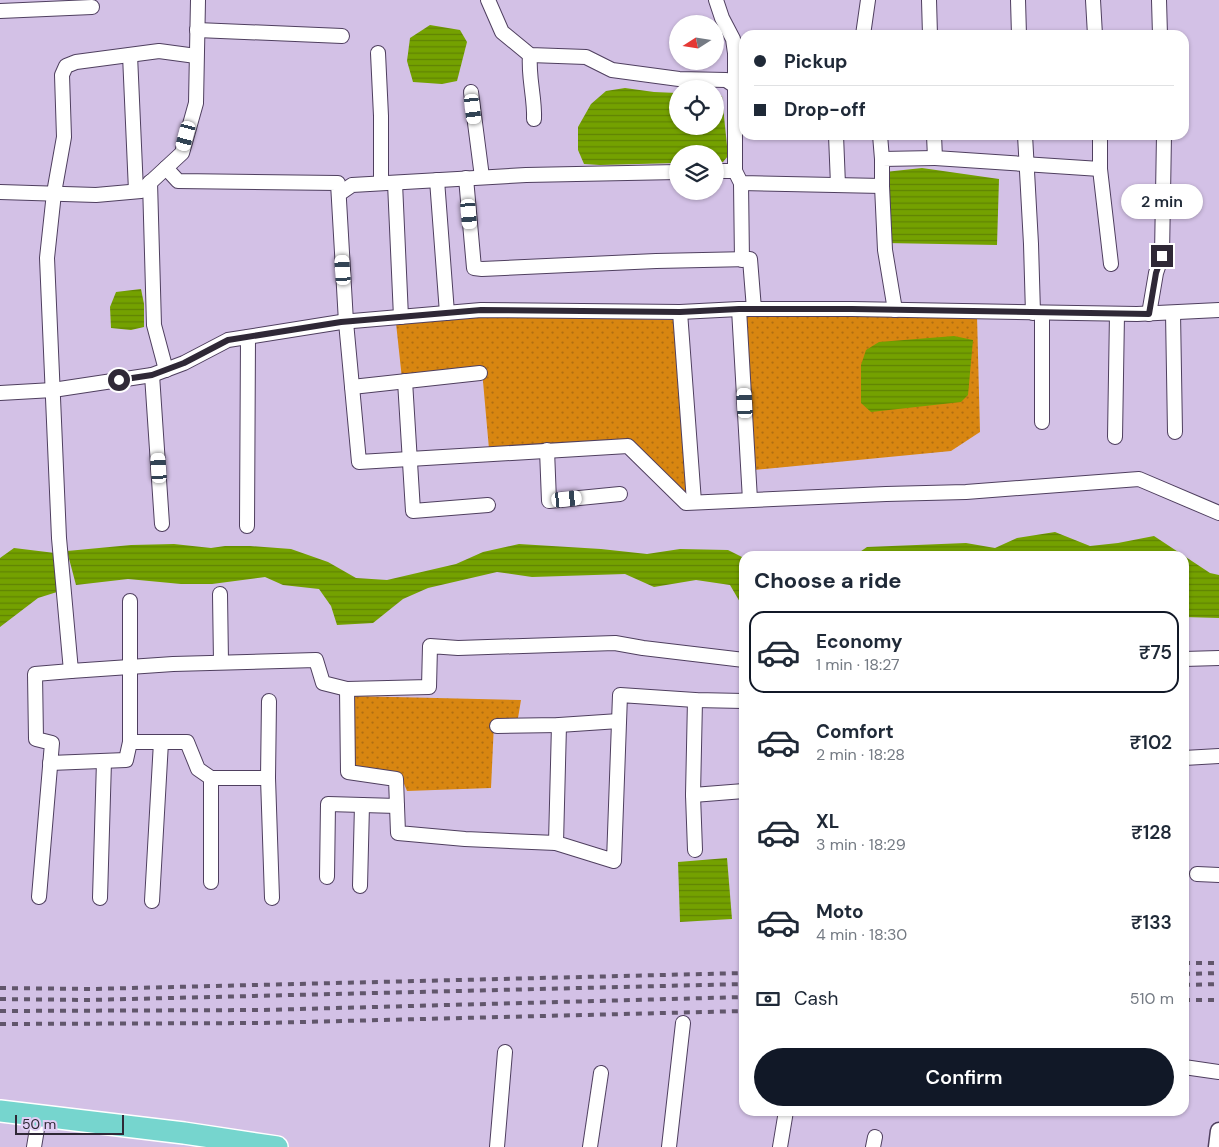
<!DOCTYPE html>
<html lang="en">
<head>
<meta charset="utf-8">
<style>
	body { margin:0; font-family:"DM Sans",sans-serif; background:#f6f6f7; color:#1f2937; height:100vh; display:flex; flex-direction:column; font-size:19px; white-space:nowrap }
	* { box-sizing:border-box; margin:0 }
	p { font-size:16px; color:#747a83 }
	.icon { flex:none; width:28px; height:28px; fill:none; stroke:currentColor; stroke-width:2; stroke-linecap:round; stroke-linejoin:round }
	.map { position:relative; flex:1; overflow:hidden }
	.side { position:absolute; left:739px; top:551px; width:450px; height:565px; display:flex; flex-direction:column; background:#fff; border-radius:15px; box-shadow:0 1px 4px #0004 }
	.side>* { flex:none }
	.guide { position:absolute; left:739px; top:30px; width:450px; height:110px; border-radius:15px; box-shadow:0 1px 4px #0004; display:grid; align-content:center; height:110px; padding:0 15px; background:#fff }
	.needle { width:32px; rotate:258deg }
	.tools { position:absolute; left:669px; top:15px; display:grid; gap:10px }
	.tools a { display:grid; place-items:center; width:55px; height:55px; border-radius:50%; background:#fff; box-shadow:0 1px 4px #0004; font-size:25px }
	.scale { position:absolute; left:15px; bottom:12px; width:109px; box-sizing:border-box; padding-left:5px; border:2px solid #2f2836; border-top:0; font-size:14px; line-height:18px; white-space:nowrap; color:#2f2836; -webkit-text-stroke:4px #e0cef4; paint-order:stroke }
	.end { position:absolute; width:22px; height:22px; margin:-11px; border:6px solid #2f2836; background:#fff; box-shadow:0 0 0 2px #fff }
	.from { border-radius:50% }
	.bubble { position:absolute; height:35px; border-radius:18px; background:#fff; box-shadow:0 1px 4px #0004; font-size:16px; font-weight:600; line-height:35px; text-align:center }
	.car { position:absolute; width:15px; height:30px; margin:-15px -8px; border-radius:6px; box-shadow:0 0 4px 1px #0007; background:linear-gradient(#fff 24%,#345 0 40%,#fff 0 76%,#345 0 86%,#fff 0) }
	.guide b { display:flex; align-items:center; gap:18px; height:48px; font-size:19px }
	.guide b+b { border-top:1px solid #e0e1e3 }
	.guide i { width:12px; height:12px; background:#1f2937 }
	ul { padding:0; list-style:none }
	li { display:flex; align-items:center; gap:15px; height:82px; margin:0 10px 8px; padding:0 5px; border:2px solid transparent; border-radius:15px }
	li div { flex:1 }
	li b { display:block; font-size:19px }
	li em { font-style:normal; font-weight:600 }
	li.current { border-color:#111827 }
	li>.icon { width:45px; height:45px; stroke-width:1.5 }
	h2 { padding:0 15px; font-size:22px; line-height:60px }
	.pay { display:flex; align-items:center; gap:12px; height:55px; padding:0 15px; font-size:19px }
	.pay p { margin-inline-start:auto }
	.cta { display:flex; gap:10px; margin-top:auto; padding:10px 15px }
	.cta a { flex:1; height:58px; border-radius:30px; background:#111827; color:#fff; font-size:20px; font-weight:600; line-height:58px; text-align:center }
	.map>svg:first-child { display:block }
	.park { fill:url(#park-dots) }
	.water { fill:url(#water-rules) }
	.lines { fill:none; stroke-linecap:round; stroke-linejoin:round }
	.minor-casing { stroke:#4f3f5f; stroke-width:16 }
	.tertiary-casing { stroke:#4f3f5f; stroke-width:19 }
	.primary-casing { stroke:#fff; stroke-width:24 }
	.minor { stroke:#fff; stroke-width:14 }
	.tertiary { stroke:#fff; stroke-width:16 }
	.primary { stroke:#76d5ce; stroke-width:21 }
	.rail { stroke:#61566b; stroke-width:4; stroke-dasharray:6 6; stroke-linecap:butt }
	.route { stroke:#2f2836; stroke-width:6 }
</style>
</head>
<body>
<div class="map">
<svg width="1219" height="1147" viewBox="0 0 1219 1147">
	<defs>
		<pattern id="park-dots" width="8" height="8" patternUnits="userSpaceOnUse" patternTransform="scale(1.25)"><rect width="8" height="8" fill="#d88611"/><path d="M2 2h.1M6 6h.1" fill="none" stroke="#b06e11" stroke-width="1.8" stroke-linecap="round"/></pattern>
		<pattern id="water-rules" width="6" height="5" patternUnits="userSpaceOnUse" patternTransform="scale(1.25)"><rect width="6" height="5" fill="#74a100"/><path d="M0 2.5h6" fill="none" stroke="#608303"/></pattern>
	</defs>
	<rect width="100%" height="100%" fill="#d3c1e6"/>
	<g class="park">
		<path d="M464,315L674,320L687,490L685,498L629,442L489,449L482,370L402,379L396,323Z"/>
		<path d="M744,315L977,316L980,432L951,451L754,470Z"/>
		<path d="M351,696L521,700L518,718L494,723L491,788L407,791L400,774L353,766Z"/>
	</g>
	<g class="water">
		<path d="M430,25L460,30L467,42L457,81L442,84L413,82L407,61L410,38Z"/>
		<path d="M625,88L654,92L677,93L678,126H715V95L722,96L728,156L723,162L715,163V154H678L677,163L600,165L584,164L578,150V127L591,104L606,91Z"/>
		<path d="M922,168L999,179L997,245L885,243V172Z"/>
		<path d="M141,289L144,304V327L131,330L111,328L110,307L116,292Z"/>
		<path d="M954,336L973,340L968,395L961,402L871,412L861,403V365L866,350L879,342Z"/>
		<path d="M1055,532L1090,546L1118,543L1154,536L1210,573L1219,575V618L1184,617V556H854L867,547L966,543L995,548L1017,538Z"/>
		<path d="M174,544L211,548L225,546H250L291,549L328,562L356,578L387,580L456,564L483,552L519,544L601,549L647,554L680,549L728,550L744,558V609L730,585L696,580L654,587L625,574L532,577L497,572L428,588L403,599L373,623L337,625L331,606L319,589L283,585L265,577L212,584H181L128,579L76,585L67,551L131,545Z"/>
		<path d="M14,548L55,553L57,592L38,598L0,627V558Z"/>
		<path d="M727,858L732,919L680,922L678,862Z"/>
	</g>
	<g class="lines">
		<defs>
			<g id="minor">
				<path d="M488,0L502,32L530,55L586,57L612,70L679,79L726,80L735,86V171L741,183L882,186V159L935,158"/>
				<path d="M716,0L722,18L733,39L735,53V86"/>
				<path d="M929,0L930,35"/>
				<path d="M1018,0L1019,35"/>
				<path d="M1093,0L1095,35"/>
				<path d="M1159,0L1160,35"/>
				<path d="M0,11L92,7"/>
				<path d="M197,30L342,36"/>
				<path d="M863,35L868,0"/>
				<path d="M378,53L381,116V183"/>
				<path d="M130,55L136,191"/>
				<path d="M530,55C528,77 535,98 534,119"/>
				<path d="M196,56L159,51L76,62L66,66L62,75L64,137L54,193L47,258L59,538L71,671L173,664L316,660L323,683L347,689L429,687L430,646L458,648L615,643L643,648L744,660"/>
				<path d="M471,92L482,177"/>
				<path d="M836,135L838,185"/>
				<path d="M880,135L882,159"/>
				<path d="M934,135L935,158L1100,169"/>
				<path d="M1025,135L1031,244L1033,313"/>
				<path d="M1100,135V169L1111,264"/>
				<path d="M166,168L178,181L338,183L346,322L359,462L628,446L686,503L886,494L966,492L1139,479L1219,513"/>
				<path d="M715,171H735"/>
				<path d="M466,178L474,268L482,269L656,261L750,259L754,309"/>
				<path d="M437,180L447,313"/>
				<path d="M150,182L154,325L166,370"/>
				<path d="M395,183L401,317"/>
				<path d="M741,183L742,260"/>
				<path d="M882,186L885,250L895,310"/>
				<path d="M0,192L96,195L141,191L182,153L196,103L198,0"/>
				<path d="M339,194L352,185L526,175L678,172"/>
				<path d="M739,309L750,500"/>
				<path d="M680,312L694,502"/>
				<path d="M1173,313L1175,432"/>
				<path d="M1149,314L1156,273L1162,255L1164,135"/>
				<path d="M152,375L162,524"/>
				<path d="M405,381L413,511L488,505"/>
				<path d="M352,387L480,373"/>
				<path d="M0,393L53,390L152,375L184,363L228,340L341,322L481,310L680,312L739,309H852L1137,314L1219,310"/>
				<path d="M1042,422V313"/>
				<path d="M1115,437L1117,314"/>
				<path d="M547,450L549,501L620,494"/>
				<path d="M247,526L248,337"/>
				<path d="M220,594L221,662"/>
				<path d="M1184,659L1219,658"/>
				<path d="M347,689L348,772L396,779L398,833L465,839L556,843"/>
				<path d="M695,700L693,795L695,850"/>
				<path d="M269,701L268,778L272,898"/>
				<path d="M559,725L556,843L614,861L620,695L695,700L744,701"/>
				<path d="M497,726L559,725L619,721"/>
				<path d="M130,742H187L198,769L211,778H268"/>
				<path d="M1184,758L1219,756"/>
				<path d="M50,763L126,760L130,742V601"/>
				<path d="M211,778V882"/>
				<path d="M693,795L744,791"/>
				<path d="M1197,874L1219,875"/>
				<path d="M327,877L328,804L397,806"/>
				<path d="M360,886L362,805"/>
				<path d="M39,897L52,743L36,739L35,674L71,671"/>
				<path d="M100,898L104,761"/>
				<path d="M152,901L161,742"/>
				<path d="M1184,1067L1219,1072"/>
				<path d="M34,1147L39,1117"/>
				<path d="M497,1147L505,1052"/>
				<path d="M590,1147L601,1073"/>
				<path d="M669,1147L683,1023"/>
				<path d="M780,1147L786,1111"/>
				<path d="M873,1147L875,1137"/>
			</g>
			<path id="tertiary" d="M1217,1147L1219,1131"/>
			<path id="primary" d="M0,1111L184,1133L277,1147"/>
		</defs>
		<use href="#minor" class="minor-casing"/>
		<use href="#tertiary" class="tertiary-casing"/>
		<use href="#primary" class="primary-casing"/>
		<use href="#minor" class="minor"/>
		<use href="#tertiary" class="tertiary"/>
		<use href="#primary" class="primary"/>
		<g class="rail">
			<path d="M1184,963H1219"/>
			<path d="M1184,974L1219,973"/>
			<path d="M1184,985L1219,984"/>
			<path d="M0,988L92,989L744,973"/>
			<path d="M0,999L88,1000L744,984"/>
			<path d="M1184,1000H1219"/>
			<path d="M0,1011L263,1010L744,997"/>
			<path d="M0,1024L261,1023L744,1011"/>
		</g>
	</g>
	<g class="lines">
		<path class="route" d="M119,380L152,375L184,363L228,340L341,322L481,310L680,312L739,309H852L1149,314L1156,273L1162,256"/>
	</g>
</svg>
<div class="tools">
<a><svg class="needle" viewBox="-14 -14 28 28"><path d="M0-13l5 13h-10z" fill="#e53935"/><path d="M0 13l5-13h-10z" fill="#747a83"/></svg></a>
<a><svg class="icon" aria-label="locate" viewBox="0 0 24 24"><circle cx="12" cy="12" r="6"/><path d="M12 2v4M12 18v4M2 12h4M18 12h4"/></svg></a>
<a><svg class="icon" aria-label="layers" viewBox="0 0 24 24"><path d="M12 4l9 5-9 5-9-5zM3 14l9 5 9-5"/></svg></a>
</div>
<div class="scale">50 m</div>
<i class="end from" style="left:119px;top:380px"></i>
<i class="end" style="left:1162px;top:256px"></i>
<div class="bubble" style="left:1121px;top:184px;width:82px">2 min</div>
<i class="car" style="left:473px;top:109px;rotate:173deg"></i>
<i class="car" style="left:186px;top:136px;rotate:195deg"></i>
<i class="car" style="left:469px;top:214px;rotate:175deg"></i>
<i class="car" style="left:343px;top:270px;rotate:356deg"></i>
<i class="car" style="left:745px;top:403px;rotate:357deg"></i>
<i class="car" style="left:159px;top:468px;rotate:356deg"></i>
<i class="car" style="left:567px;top:499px;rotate:84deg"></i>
<div class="guide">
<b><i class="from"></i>Pickup</b>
<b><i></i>Drop-off</b>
</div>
<section class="side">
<h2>Choose a ride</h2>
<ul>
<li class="current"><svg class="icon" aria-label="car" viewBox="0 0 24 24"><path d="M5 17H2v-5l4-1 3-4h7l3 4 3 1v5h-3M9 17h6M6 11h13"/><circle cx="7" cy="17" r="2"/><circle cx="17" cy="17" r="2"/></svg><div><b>Economy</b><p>1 min · 18:27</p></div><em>₹75</em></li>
<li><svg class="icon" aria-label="car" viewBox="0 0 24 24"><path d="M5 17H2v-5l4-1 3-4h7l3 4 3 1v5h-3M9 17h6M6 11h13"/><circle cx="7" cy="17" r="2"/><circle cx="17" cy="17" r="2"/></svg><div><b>Comfort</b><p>2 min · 18:28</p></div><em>₹102</em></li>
<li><svg class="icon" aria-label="car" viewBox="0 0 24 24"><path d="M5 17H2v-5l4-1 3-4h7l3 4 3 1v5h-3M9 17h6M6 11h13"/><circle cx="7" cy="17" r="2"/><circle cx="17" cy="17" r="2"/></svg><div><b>XL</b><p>3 min · 18:29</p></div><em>₹128</em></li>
<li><svg class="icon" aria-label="car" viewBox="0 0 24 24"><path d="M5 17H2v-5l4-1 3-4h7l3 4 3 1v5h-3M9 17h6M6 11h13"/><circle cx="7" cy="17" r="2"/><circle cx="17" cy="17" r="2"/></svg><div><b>Moto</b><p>4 min · 18:30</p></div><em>₹133</em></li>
</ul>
<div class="pay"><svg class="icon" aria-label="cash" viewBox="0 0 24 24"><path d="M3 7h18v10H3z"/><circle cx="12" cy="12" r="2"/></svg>Cash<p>510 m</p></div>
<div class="cta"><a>Confirm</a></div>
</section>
</div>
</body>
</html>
